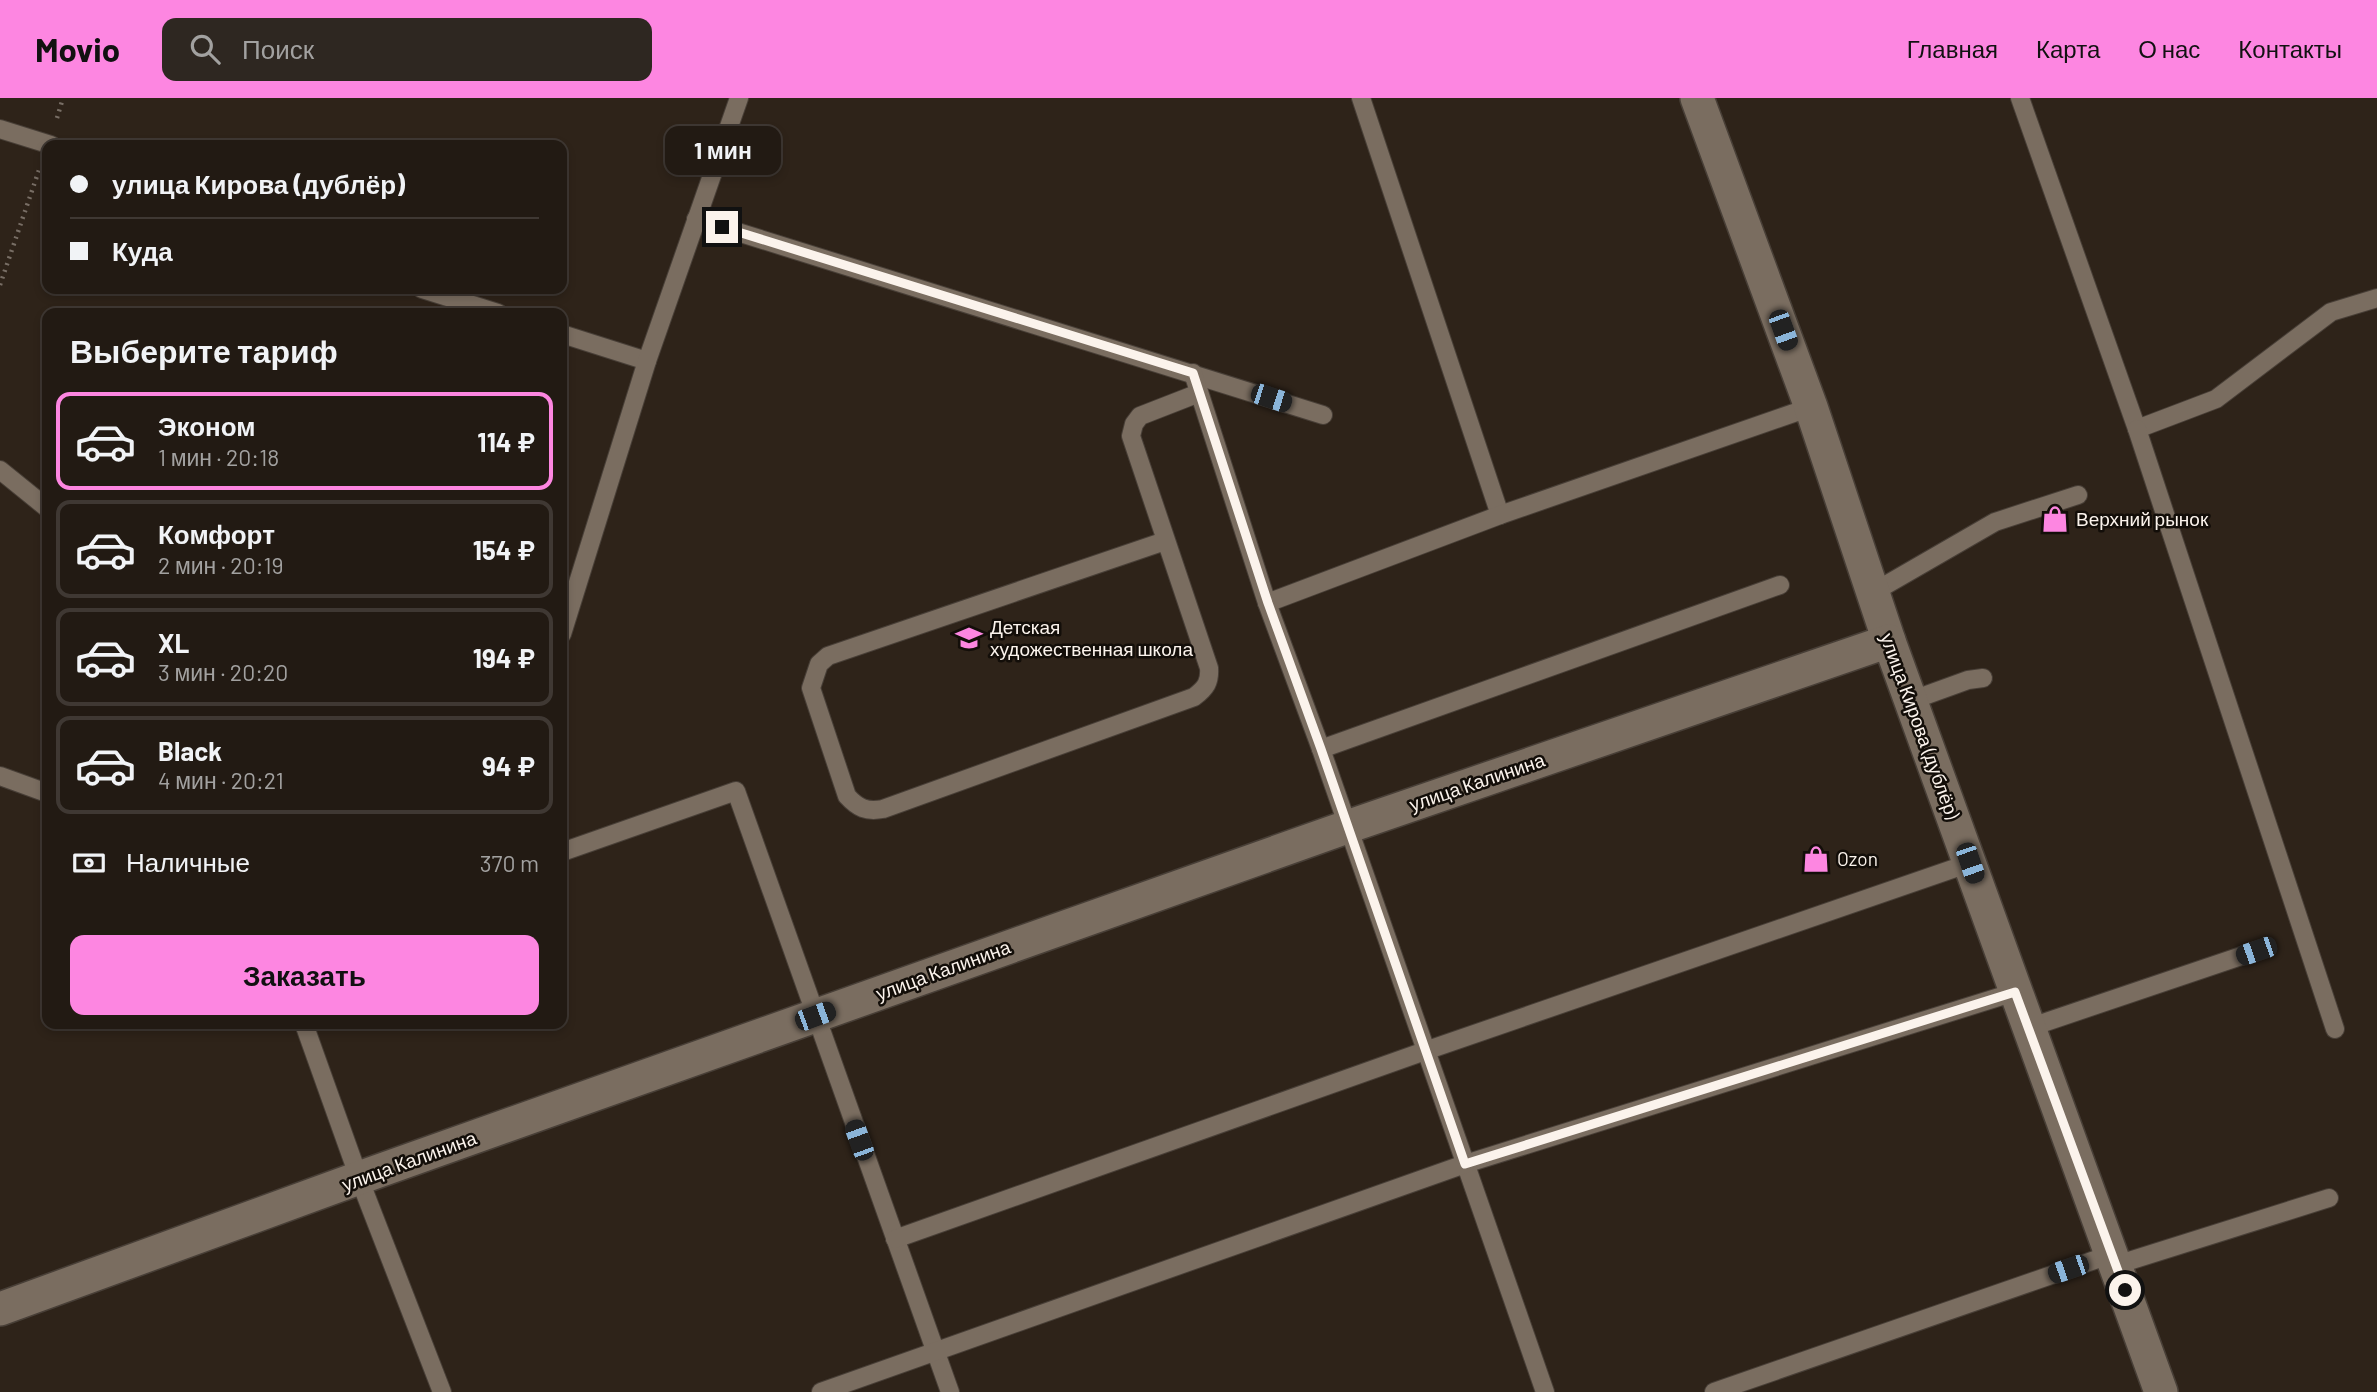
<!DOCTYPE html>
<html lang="ru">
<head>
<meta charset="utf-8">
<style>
	body { margin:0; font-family:Barlow,sans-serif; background:#2e2721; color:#f1f3f6; height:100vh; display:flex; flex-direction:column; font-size:26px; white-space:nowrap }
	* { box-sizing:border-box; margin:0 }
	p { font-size:23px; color:#a2a1a0 }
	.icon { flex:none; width:38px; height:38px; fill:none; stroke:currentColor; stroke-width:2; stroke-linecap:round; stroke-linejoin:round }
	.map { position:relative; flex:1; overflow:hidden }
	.panel { position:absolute; left:42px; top:210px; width:525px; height:721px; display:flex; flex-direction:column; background:#221a13; border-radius:14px; box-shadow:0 4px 10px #0003,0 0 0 2px #3f3833 }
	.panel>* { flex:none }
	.hud { position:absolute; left:42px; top:42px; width:525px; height:154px; border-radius:14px; box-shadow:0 4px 10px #0003,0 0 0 2px #3f3833; display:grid; align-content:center; height:154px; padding:0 28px; background:#221a13 }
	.end { position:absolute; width:32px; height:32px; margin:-16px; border:9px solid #fbf3ec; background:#111; box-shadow:0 0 0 4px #111 }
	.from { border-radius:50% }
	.bubble { position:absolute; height:49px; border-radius:14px; background:#221a13; box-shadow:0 4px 10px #0003,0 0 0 2px #3f3833; font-size:23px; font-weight:700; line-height:49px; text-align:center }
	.car { position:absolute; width:21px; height:42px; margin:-21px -10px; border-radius:9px; box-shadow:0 0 5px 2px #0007; background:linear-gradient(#222 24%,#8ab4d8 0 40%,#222 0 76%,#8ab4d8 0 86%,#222 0) }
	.hud b { display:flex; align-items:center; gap:24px; height:66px; font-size:26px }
	.hud b+b { border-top:2px solid #3f3833 }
	.hud i { width:18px; height:18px; background:#f1f3f6 }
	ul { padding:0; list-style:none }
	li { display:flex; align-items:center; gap:21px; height:98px; margin:0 14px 10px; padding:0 14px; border:4px solid #3f3833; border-radius:14px }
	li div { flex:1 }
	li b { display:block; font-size:26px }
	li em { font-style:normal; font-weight:700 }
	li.current { border-color:#fd86e1 }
	li>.icon { width:63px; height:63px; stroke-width:1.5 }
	h2 { padding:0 28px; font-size:32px; line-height:84px }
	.pay { display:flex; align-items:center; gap:18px; height:77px; padding:0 28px; font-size:26px }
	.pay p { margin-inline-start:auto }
	.action { display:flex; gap:14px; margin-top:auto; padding:14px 28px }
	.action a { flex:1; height:80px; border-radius:14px; background:#fd86e1; color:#111; font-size:28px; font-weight:700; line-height:80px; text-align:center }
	header { display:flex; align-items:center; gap:42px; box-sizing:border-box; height:98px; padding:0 35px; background:#fd86e1; color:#111 }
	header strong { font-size:33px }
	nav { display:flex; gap:38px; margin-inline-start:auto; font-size:24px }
	.search { width:490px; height:63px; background:#2e2721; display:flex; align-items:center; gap:18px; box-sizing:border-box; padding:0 24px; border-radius:14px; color:#a2a1a0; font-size:26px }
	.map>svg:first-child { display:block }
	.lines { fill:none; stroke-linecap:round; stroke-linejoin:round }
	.lane-casing { stroke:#483f37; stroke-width:20 }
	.street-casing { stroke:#483f37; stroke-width:36 }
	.path { stroke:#786e65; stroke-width:4.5; stroke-dasharray:2 5; stroke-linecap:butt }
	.lane { stroke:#7a6d60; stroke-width:18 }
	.street { stroke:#7a6d60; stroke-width:33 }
	.route { stroke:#fbf3ec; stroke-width:9 }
	.labels { text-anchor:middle; stroke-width:5; stroke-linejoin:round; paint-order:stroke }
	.poi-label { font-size:19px; fill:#fbf3ec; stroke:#130e09; text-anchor:start }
	.street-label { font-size:19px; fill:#fbf3ec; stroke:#130e09 }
</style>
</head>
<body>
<header>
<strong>Movio</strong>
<div class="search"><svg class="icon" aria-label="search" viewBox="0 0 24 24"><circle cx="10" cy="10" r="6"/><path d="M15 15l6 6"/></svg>Поиск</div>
<nav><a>Главная</a><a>Карта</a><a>О нас</a><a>Контакты</a></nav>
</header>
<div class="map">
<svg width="2377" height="1294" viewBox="0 0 2377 1294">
	<rect width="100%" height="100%" fill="#2e2319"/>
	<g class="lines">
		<defs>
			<g id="lane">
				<path d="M1361,0L1500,417"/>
				<path d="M2020,0L2137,331L2216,301L2331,214L2377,200"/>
				<path d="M0,31L51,47"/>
				<path d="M696,121L1323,317"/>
				<path d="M422,191L498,215"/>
				<path d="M562,236L647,263"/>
				<path d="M1193,275L1267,505L1321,651L1545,1294"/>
				<path d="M2137,331L2335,931"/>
				<path d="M0,372L47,410"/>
				<path d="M1165,443L828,558L819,566L811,590L847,698C858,710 866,714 883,711L1194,599C1206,590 1210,584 1209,570L1131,338L1134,326L1140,318L1199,295"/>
				<path d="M1872,495L1995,424L2078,397"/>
				<path d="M1267,505L1500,417L1811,309"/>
				<path d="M562,536L647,263L739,0"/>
				<path d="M1910,603L1968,582L1983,580"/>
				<path d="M1321,651L1780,487"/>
				<path d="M0,678L47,695"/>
				<path d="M562,754L736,693L950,1294"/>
				<path d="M304,926L359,1080L442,1294"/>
				<path d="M2028,930L2256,853"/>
				<path d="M895,1141L1425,953L1970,765"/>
				<path d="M2116,1167L2329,1100"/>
				<path d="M821,1294L1465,1066L2015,894"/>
				<path d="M1714,1294L2112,1156"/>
			</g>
			<g id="street">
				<path d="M1697,0L1811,309L1889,543L2161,1294"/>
				<path d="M0,1211L359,1080L1347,729L1889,543"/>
			</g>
		</defs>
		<use href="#lane" class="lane-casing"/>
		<use href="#street" class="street-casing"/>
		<g class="path">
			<path d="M57,20L63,0"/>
			<path d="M0,187L39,72"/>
		</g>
		<use href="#lane" class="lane"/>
		<use href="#street" class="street"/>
	</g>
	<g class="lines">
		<path class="route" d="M722,129L1193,275L1268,505L1321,651L1465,1066L2015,894L2125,1192"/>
	</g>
	<defs>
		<symbol id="shop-bare" viewBox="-9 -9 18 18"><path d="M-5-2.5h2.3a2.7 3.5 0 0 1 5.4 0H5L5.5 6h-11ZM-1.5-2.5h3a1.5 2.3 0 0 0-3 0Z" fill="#fd86e1" stroke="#130e09" stroke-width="2.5" paint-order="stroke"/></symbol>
		<symbol id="school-bare" viewBox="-9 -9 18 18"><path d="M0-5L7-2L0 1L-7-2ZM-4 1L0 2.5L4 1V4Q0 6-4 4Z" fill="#fd86e1" stroke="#130e09" stroke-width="2.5" paint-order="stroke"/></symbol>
	</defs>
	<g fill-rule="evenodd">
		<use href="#shop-bare" x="2036" y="402" width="38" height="38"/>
		<use href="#school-bare" x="950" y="521" width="38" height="38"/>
		<use href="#shop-bare" x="1797" y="742" width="38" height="38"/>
	</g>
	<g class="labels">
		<g class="poi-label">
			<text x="2076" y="428">Верхний рынок</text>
			<text x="990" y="536">Детская<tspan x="990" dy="22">художественная школа</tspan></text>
			<text x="1837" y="768">Ozon</text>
		</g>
		<g class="street-label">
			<text transform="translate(1920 628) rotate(70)" y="7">улица Кирова (дублёр)</text>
			<text transform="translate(1477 684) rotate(-19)" y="7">улица Калинина</text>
			<text transform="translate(943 872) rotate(-20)" y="7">улица Калинина</text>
			<text transform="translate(409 1063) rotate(-20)" y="7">улица Калинина</text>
		</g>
	</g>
</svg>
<i class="end from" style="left:2125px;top:1192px"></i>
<i class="end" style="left:722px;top:129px"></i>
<div class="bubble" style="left:665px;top:28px;width:116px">1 мин</div>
<i class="car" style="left:1783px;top:232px;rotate:160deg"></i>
<i class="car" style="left:1271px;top:300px;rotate:108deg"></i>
<i class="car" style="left:1970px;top:765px;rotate:161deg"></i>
<i class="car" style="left:2256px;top:853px;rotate:251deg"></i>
<i class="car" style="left:815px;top:918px;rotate:70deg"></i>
<i class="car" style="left:859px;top:1042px;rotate:340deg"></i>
<i class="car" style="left:2068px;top:1171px;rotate:251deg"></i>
<div class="hud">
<b><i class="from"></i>улица Кирова (дублёр)</b>
<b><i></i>Куда</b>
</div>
<section class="panel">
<h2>Выберите тариф</h2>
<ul>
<li class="current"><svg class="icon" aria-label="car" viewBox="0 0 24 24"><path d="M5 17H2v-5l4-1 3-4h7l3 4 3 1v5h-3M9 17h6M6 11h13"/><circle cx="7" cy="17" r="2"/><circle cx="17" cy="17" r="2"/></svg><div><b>Эконом</b><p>1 мин · 20:18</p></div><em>114 ₽</em></li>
<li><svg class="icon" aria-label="car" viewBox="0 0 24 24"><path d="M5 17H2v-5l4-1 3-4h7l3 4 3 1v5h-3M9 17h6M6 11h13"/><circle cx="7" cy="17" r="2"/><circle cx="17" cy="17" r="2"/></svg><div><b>Комфорт</b><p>2 мин · 20:19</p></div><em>154 ₽</em></li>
<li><svg class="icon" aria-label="car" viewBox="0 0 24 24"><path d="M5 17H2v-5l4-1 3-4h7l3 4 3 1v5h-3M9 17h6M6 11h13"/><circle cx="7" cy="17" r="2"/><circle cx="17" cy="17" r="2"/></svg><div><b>XL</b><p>3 мин · 20:20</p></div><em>194 ₽</em></li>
<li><svg class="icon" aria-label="car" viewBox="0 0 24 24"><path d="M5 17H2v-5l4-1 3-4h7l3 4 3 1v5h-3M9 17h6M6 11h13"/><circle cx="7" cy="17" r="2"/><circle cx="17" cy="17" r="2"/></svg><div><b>Black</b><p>4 мин · 20:21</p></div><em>94 ₽</em></li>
</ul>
<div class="pay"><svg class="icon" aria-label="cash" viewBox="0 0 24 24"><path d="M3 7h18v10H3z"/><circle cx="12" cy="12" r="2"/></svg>Наличные<p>370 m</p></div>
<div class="action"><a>Заказать</a></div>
</section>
</div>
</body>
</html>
